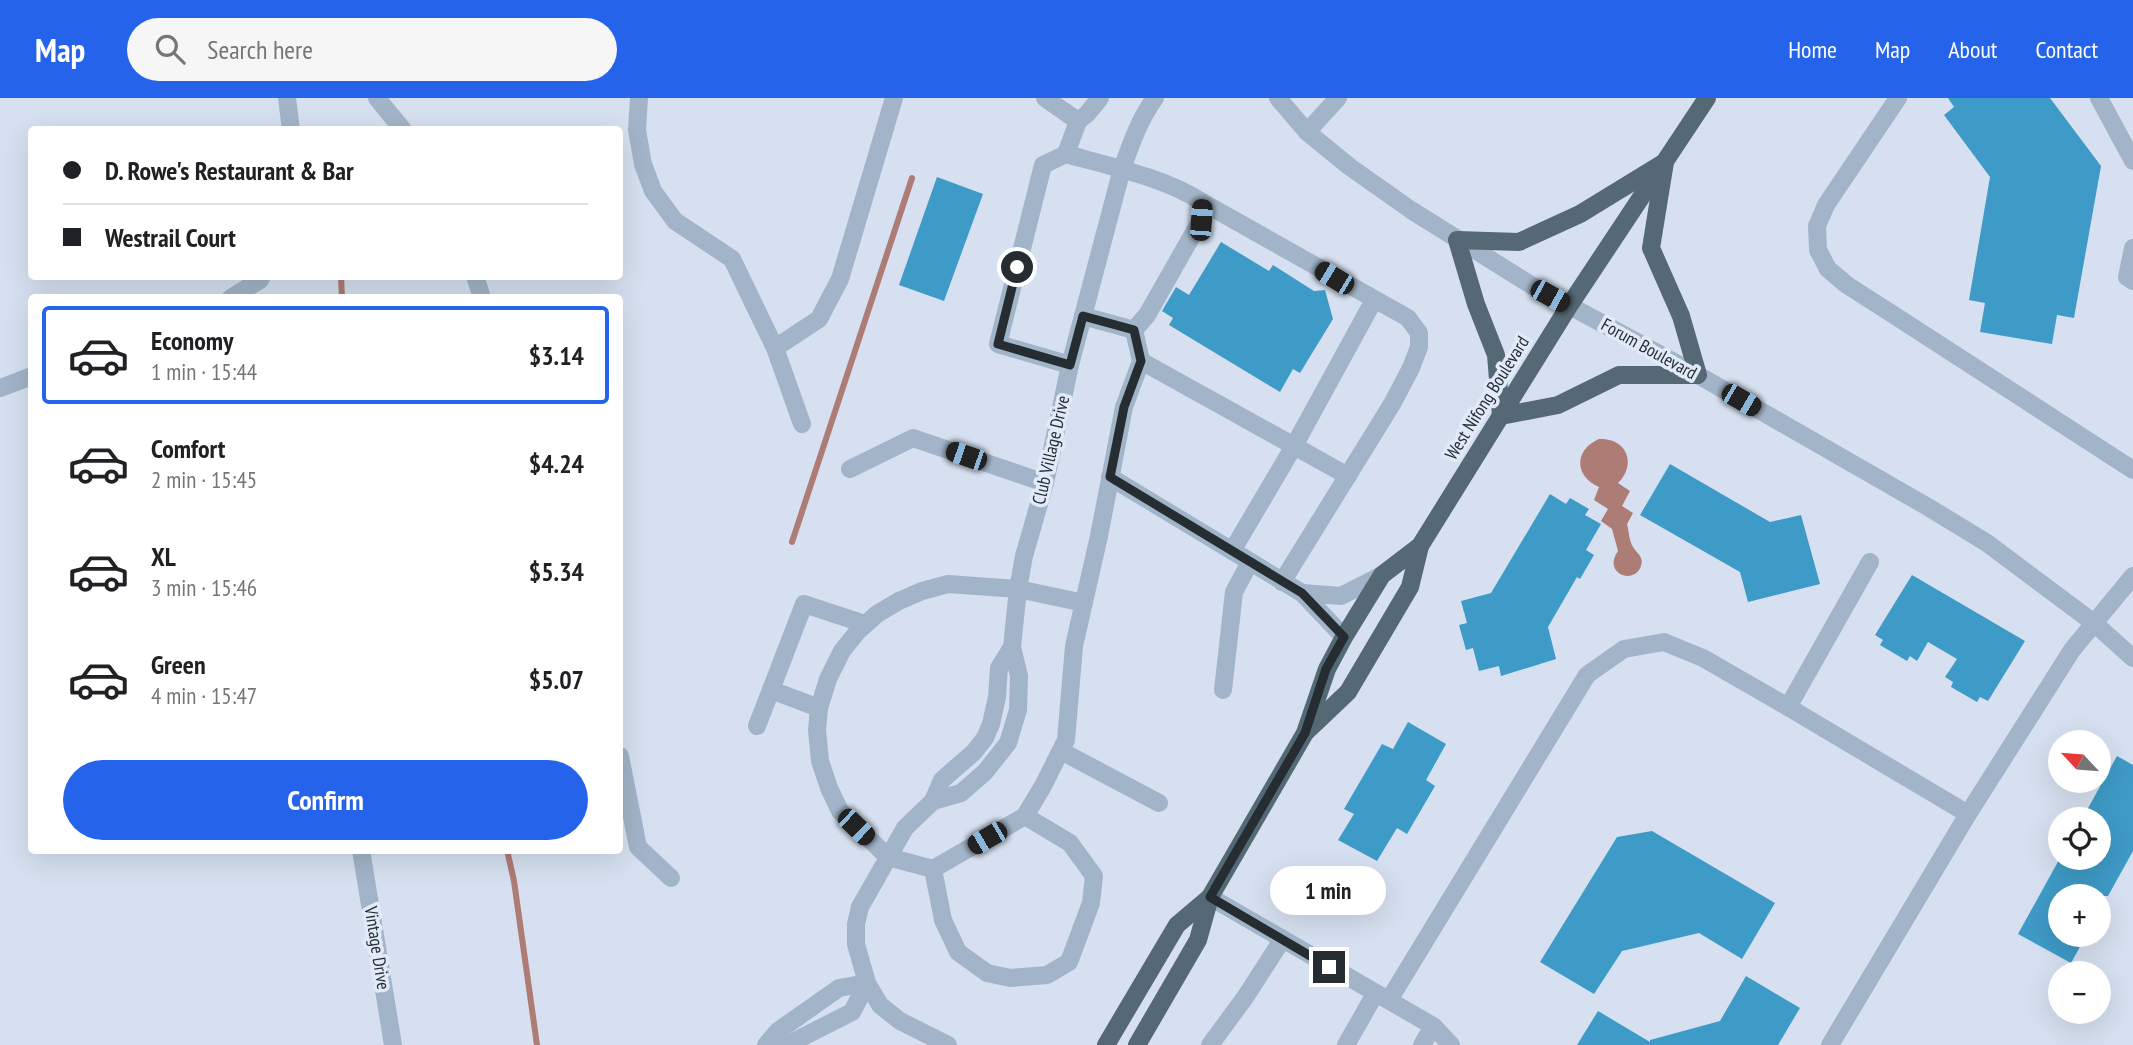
<!DOCTYPE html>
<html lang="en">
<head>
<meta charset="utf-8">
<style>
	body { margin:0; font-family:"PT Sans Narrow",sans-serif; background:#f6f6f6; color:#202124; height:100vh; display:flex; flex-direction:column; font-size:26px; white-space:nowrap }
	* { box-sizing:border-box; margin:0 }
	p { font-size:23px; color:#757577 }
	.icon { flex:none; width:38px; height:38px; fill:none; stroke:currentColor; stroke-width:2; stroke-linecap:round; stroke-linejoin:round }
	.map { position:relative; flex:1; overflow:hidden }
	.drawer { position:absolute; left:28px; top:196px; width:595px; height:560px; display:flex; flex-direction:column; background:#fff; border-radius:7px; box-shadow:0 7px 28px #0002 }
	.drawer>* { flex:none }
	.banner { position:absolute; left:28px; top:28px; width:595px; height:154px; border-radius:7px; box-shadow:0 7px 28px #0002; display:grid; align-content:center; height:154px; padding:0 35px; background:#fff }
	.needle { width:46px; rotate:296deg }
	.controls { position:absolute; left:2048px; top:632px; display:grid; gap:14px }
	.controls a { display:grid; place-items:center; width:63px; height:63px; border-radius:50%; background:#fff; box-shadow:0 7px 28px #0002; font-size:35px }
	.end { position:absolute; width:32px; height:32px; margin:-16px; border:9px solid #252d33; background:#fff; box-shadow:0 0 0 4px #fff }
	.from { border-radius:50% }
	.bubble { position:absolute; height:49px; border-radius:24px; background:#fff; box-shadow:0 7px 28px #0002; font-size:23px; font-weight:800; line-height:49px; text-align:center }
	.car { position:absolute; width:21px; height:42px; margin:-21px -10px; border-radius:9px; box-shadow:0 0 5px 2px #0007; background:linear-gradient(#222 24%,#8ab4d8 0 40%,#222 0 76%,#8ab4d8 0 86%,#222 0) }
	.banner b { display:flex; align-items:center; gap:24px; height:66px; font-size:26px }
	.banner b+b { border-top:2px solid #e0e0e0 }
	.banner i { width:18px; height:18px; background:#202124 }
	ul { padding:12px 0 0; list-style:none }
	li { display:flex; align-items:center; gap:21px; height:98px; margin:0 14px 10px; padding:0 21px; border:4px solid transparent; border-radius:7px }
	li div { flex:1 }
	li b { display:block; font-size:26px }
	li em { font-style:normal; font-weight:800 }
	li.on { border-color:#2563eb }
	li>.icon { width:63px; height:63px; stroke-width:1.5 }
	.button { display:flex; gap:14px; margin-top:auto; padding:14px 35px }
	.button a { flex:1; height:80px; border-radius:42px; background:#2563eb; color:#fff; font-size:28px; font-weight:800; line-height:80px; text-align:center }
	header { display:flex; align-items:center; gap:42px; box-sizing:border-box; height:98px; padding:0 35px; background:#2563eb; color:#fff }
	header strong { font-size:33px }
	nav { display:flex; gap:38px; margin-inline-start:auto; font-size:24px }
	.search { width:490px; height:63px; background:#f6f6f6; display:flex; align-items:center; gap:18px; box-sizing:border-box; padding:0 24px; border-radius:38px; color:#757577; font-size:26px }
	.map>svg:first-child { display:block }
	.water { fill:#ad7c75 }
	.lines { fill:none; stroke-linecap:round; stroke-linejoin:round }
	.stream { stroke:#ad7c75; stroke-width:6 }
	.building { fill:#3e9bc7 }
	.minor { stroke:#a2b4c8; stroke-width:18 }
	.major { stroke:#556875; stroke-width:18 }
	.route { stroke:#252d33; stroke-width:9 }
	.labels { text-anchor:middle; stroke-width:7; stroke-linejoin:round; paint-order:stroke }
	.street-label { font-size:18px; fill:#252d33; stroke:#e2eaf9 }
</style>
</head>
<body>
<header>
<strong>Map</strong>
<div class="search"><svg class="icon" aria-label="search" viewBox="0 0 24 24"><circle cx="10" cy="10" r="6"/><path d="M15 15l6 6"/></svg>Search here</div>
<nav><a>Home</a><a>Map</a><a>About</a><a>Contact</a></nav>
</header>
<div class="map">
<svg width="2133" height="947" viewBox="0 0 2133 947">
	<rect width="100%" height="100%" fill="#d6e0f0"/>
	<path class="water" d="M1599,341C1627,340 1637,366 1618,385L1630,393L1622,408L1633,415L1627,426C1629,433 1629,443 1633,449C1637,456 1644,458 1641,468C1634,488 1602,475 1618,453L1612,431L1601,423L1608,411L1594,402L1599,389C1574,378 1574,352 1599,341Z"/>
	<g class="lines">
		<g class="stream">
			<path d="M341,178L342,200"/>
			<path d="M792,444L912,80"/>
			<path d="M507,752L514,783L537,947"/>
		</g>
	</g>
	<g class="building">
		<path d="M1948,0H2050L2101,68L2074,220L2057,217L2052,246L1980,234L1985,205L1969,202L1990,79L1944,17L1954,9Z"/>
		<path d="M937,79L983,96L944,203L899,187Z"/>
		<path d="M1221,144L1269,173L1273,167L1314,193L1325,192L1333,221L1300,275L1293,271L1280,294L1169,227L1173,220L1162,213L1176,189L1189,197Z"/>
		<path d="M1670,366L1770,424L1801,417L1820,486L1748,504L1740,474L1640,417Z"/>
		<path d="M1550,396L1566,406L1570,400L1589,411L1585,417L1601,426L1586,452L1594,457L1580,481L1577,479L1548,529L1556,561L1501,578L1499,568L1479,573L1473,550L1466,552L1459,527L1467,525L1461,503L1491,495Z"/>
		<path d="M1912,477L2025,543L1988,603L1980,599L1977,604L1951,589L1953,584L1945,579L1957,561L1928,544L1917,563L1910,558L1907,563L1880,547L1883,542L1875,537Z"/>
		<path d="M1408,624L1446,646L1426,682L1435,688L1407,736L1397,730L1377,763L1338,742L1354,716L1344,711L1382,646L1393,651Z"/>
		<path d="M2117,658L2133,667V753L2108,798H2060V836H2087L2071,865L2018,836L2060,760H2098V721H2082Z"/>
		<path d="M1652,733L1775,805L1742,861L1699,835L1622,853L1594,896L1540,864L1617,739Z"/>
		<path d="M1746,878L1800,910L1778,947H1577L1598,913L1650,944V942L1720,923Z"/>
	</g>
	<g class="lines">
		<g class="minor">
			<path d="M287,0L291,32"/>
			<path d="M377,0L403,32"/>
			<path d="M639,0L637,32L643,66L653,93L675,123L732,161L775,250L802,326"/>
			<path d="M1045,0L1078,23L1087,16L1100,0"/>
			<path d="M1278,0L1307,34L1350,69L1411,112L1531,187L1698,277L1928,409L1987,445L2094,525L2133,560"/>
			<path d="M1898,0L1826,107L1817,128L1818,152L1828,171L1847,187L1900,221L2133,372"/>
			<path d="M2099,0L2133,63"/>
			<path d="M1307,34L1338,0"/>
			<path d="M1066,56L1078,23"/>
			<path d="M1202,104L1408,220L1419,235V249L1411,270L1392,306L1282,484"/>
			<path d="M2133,150L2127,179L2133,183"/>
			<path d="M475,178L482,200"/>
			<path d="M231,200L260,182L262,178"/>
			<path d="M775,250L819,221L840,181L894,0"/>
			<path d="M1141,263L1348,378"/>
			<path d="M1070,267L998,246L1043,67L1066,56C1109,68 1166,80 1202,104L1201,122L1147,217L1134,232L1083,218"/>
			<path d="M0,290L32,278"/>
			<path d="M850,371L913,340L1045,385"/>
			<path d="M1110,379L1302,495L1344,539"/>
			<path d="M1232,453L1294,348L1374,202"/>
			<path d="M1302,495L1341,498L1382,477"/>
			<path d="M1084,505L1018,491L948,486L922,493L899,503L877,516L858,533L842,553L828,581L819,610L817,632L820,663L829,690L840,713L888,759L933,771L1025,718L1043,688L1066,642L1074,548L1099,438L1124,309L1141,263L1134,232"/>
			<path d="M771,592L819,610"/>
			<path d="M1223,592L1234,494L1250,464"/>
			<path d="M1788,609L1870,464"/>
			<path d="M757,628L804,506L865,526"/>
			<path d="M1061,653L1159,705"/>
			<path d="M620,658L638,749L671,780"/>
			<path d="M933,703L961,695L985,674L1008,645L1018,612L1019,578L1012,549L1018,491L1024,458L1045,385L1070,267L1122,71C1131,46 1139,22 1155,0"/>
			<path d="M1968,716L2072,552L2133,478"/>
			<path d="M361,752L393,947"/>
			<path d="M933,771L943,822L958,854L987,875L1010,880L1047,877L1069,864L1091,805L1094,778L1070,745L1025,718"/>
			<path d="M1210,799L1433,928L1451,947"/>
			<path d="M1389,902L1587,577L1624,551L1664,544L1703,560L1788,609L1968,716L1830,947"/>
			<path d="M766,947L778,933L839,890L867,885"/>
			<path d="M787,947L852,914L867,885"/>
			<path d="M948,947L900,923L880,907L867,885L856,846V826L860,809L905,730L933,703L942,682L974,654L985,640L991,626L997,599L999,570L1012,549"/>
			<path d="M1210,947L1246,898L1282,842"/>
			<path d="M1346,947L1375,896"/>
			<path d="M1422,947L1433,928"/>
		</g>
		<g class="major">
			<path d="M1665,64L1651,150L1681,218L1698,277H1619L1558,307L1501,318L1496,257L1476,206L1457,142L1519,144L1580,116Z"/>
			<path d="M1307,633L1348,594L1410,489L1420,448"/>
			<path d="M1106,947L1177,827L1210,799"/>
			<path d="M1137,947L1198,842L1210,799L1305,635L1327,571L1344,539L1382,477L1420,448L1569,208L1707,0"/>
		</g>
	</g>
	<g class="lines">
		<path class="route" d="M1017,169L998,246L1070,267L1083,218L1134,232L1141,263L1124,309L1110,379L1302,495L1344,539L1326,571L1305,635L1210,799L1329,869"/>
	</g>
	<g class="labels">
		<g class="street-label">
			<text transform="translate(1649 251) rotate(29)" y="6">Forum Boulevard</text>
			<text transform="translate(1487 300) rotate(-58)" y="6">West Nifong Boulevard</text>
			<text transform="translate(1051 352) rotate(-77)" y="6">Club Village Drive</text>
			<text transform="translate(377 850) rotate(81)" y="6">Vintage Drive</text>
		</g>
	</g>
</svg>
<div class="controls">
<a><svg class="needle" viewBox="-14 -14 28 28"><path d="M0-13l5 13h-10z" fill="#e53935"/><path d="M0 13l5-13h-10z" fill="#757577"/></svg></a>
<a><svg class="icon" aria-label="locate" viewBox="0 0 24 24"><circle cx="12" cy="12" r="6"/><path d="M12 2v4M12 18v4M2 12h4M18 12h4"/></svg></a>
<a>+</a>
<a>−</a>
</div>
<i class="end from" style="left:1017px;top:169px"></i>
<i class="end" style="left:1329px;top:869px"></i>
<div class="bubble" style="left:1270px;top:768px;width:116px">1 min</div>
<i class="car" style="left:1201px;top:122px;rotate:4deg"></i>
<i class="car" style="left:1334px;top:180px;rotate:301deg"></i>
<i class="car" style="left:1550px;top:198px;rotate:119deg"></i>
<i class="car" style="left:1741px;top:302px;rotate:120deg"></i>
<i class="car" style="left:966px;top:358px;rotate:289deg"></i>
<i class="car" style="left:856px;top:729px;rotate:134deg"></i>
<i class="car" style="left:987px;top:740px;rotate:240deg"></i>
<div class="banner">
<b><i class="from"></i>D. Rowe's Restaurant &amp; Bar</b>
<b><i></i>Westrail Court</b>
</div>
<section class="drawer">
<ul>
<li class="on"><svg class="icon" aria-label="car" viewBox="0 0 24 24"><path d="M5 17H2v-5l4-1 3-4h7l3 4 3 1v5h-3M9 17h6M6 11h13"/><circle cx="7" cy="17" r="2"/><circle cx="17" cy="17" r="2"/></svg><div><b>Economy</b><p>1 min · 15:44</p></div><em>$3.14</em></li>
<li><svg class="icon" aria-label="car" viewBox="0 0 24 24"><path d="M5 17H2v-5l4-1 3-4h7l3 4 3 1v5h-3M9 17h6M6 11h13"/><circle cx="7" cy="17" r="2"/><circle cx="17" cy="17" r="2"/></svg><div><b>Comfort</b><p>2 min · 15:45</p></div><em>$4.24</em></li>
<li><svg class="icon" aria-label="car" viewBox="0 0 24 24"><path d="M5 17H2v-5l4-1 3-4h7l3 4 3 1v5h-3M9 17h6M6 11h13"/><circle cx="7" cy="17" r="2"/><circle cx="17" cy="17" r="2"/></svg><div><b>XL</b><p>3 min · 15:46</p></div><em>$5.34</em></li>
<li><svg class="icon" aria-label="car" viewBox="0 0 24 24"><path d="M5 17H2v-5l4-1 3-4h7l3 4 3 1v5h-3M9 17h6M6 11h13"/><circle cx="7" cy="17" r="2"/><circle cx="17" cy="17" r="2"/></svg><div><b>Green</b><p>4 min · 15:47</p></div><em>$5.07</em></li>
</ul>
<div class="button"><a>Confirm</a></div>
</section>
</div>
</body>
</html>
